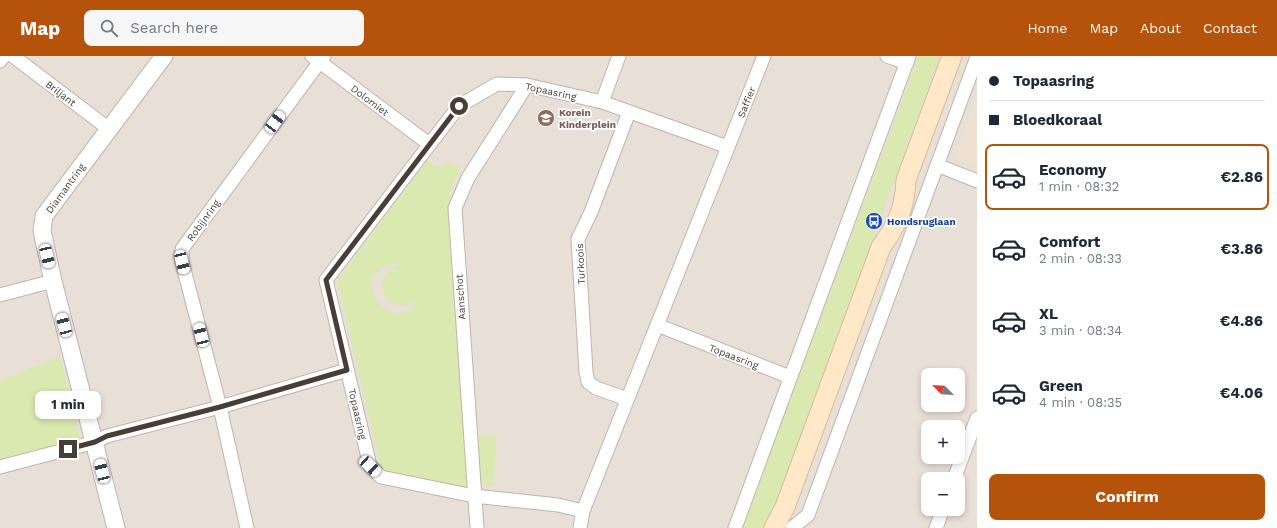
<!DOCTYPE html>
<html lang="en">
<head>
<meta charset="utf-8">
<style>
	body { margin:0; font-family:"Work Sans",sans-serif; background:#f6f6f7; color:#1f2937; height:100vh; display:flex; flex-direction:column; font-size:15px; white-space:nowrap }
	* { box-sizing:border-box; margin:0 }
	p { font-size:13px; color:#747a83 }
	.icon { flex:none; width:22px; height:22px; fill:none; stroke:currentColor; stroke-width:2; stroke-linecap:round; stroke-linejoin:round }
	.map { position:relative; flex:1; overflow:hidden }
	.panel { display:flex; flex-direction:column; background:#fff; width:300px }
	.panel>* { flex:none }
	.guide { display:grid; align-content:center; height:88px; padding:0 12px; background:#fff }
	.needle { width:26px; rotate:294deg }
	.tools { position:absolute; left:921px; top:312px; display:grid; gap:8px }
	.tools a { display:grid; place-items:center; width:44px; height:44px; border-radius:8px; background:#fff; box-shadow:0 2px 6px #0003; font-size:20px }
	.end { position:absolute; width:18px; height:18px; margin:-9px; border:5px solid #483e36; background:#fff; box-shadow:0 0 0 2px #fff }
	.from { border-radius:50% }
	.bubble { position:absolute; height:28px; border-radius:8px; background:#fff; box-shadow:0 2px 6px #0003; font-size:13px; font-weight:700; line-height:28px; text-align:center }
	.car { position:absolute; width:12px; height:24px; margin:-12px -6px; border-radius:5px; box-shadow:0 0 3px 1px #0007; background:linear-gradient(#fff 24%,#345 0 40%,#fff 0 76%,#345 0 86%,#fff 0) }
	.guide b { display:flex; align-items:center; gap:14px; height:38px; font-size:15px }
	.guide b+b { border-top:1px solid #e0e1e3 }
	.guide i { width:10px; height:10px; background:#1f2937 }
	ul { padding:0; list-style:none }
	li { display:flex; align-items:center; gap:12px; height:66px; margin:0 8px 6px; padding:0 4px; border:2px solid transparent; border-radius:8px }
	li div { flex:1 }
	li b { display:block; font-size:15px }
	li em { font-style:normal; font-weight:700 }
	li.current { border-color:#b45309 }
	li>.icon { width:36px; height:36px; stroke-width:1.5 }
	.button { display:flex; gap:8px; margin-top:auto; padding:8px 12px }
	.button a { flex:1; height:46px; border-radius:8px; background:#b45309; color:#fff; font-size:16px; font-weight:700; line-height:46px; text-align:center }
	header { display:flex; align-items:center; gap:24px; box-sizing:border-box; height:56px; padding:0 20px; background:#b45309; color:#fff }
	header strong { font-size:19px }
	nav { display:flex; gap:22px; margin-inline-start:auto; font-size:14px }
	.search { width:280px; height:36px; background:#f6f6f7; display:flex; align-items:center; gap:10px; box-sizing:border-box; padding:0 14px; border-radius:8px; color:#747a83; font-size:15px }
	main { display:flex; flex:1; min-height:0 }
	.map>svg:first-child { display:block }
	.residential { fill:#e8dfd6; fill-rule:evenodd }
	.education { fill:#eee1d2 }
	.green { fill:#d9e9b0; fill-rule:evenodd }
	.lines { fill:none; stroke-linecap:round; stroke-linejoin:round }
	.minor-casing { stroke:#c0b5aa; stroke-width:15 }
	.tertiary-casing { stroke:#c0b5aa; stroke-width:19 }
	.secondary-casing { stroke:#d8bd99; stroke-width:21 }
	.minor { stroke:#fff; stroke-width:13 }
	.tertiary { stroke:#fff; stroke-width:17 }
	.secondary { stroke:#ffe8c7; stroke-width:19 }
	.route { stroke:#483e36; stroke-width:5 }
	.labels { text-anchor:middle; stroke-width:3.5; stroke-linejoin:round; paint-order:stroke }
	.street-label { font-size:10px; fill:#483e36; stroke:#fff }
	.education-label { font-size:10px; font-weight:bold; fill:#785e54; stroke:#fff; text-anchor:start }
	.transit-label { font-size:10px; font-weight:bold; fill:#164399; stroke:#fff; text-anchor:start }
</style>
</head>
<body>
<header>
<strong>Map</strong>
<div class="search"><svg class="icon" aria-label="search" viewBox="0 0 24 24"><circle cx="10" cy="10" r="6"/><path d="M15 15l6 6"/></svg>Search here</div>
<nav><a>Home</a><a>Map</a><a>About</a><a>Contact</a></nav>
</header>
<main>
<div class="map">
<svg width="977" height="472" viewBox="0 0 977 472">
	<rect width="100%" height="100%" fill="#f4efe8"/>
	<path class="residential" d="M0,0H977V472H0ZM928,319H958V349H928ZM928,371H958V401H928ZM928,423H958V453H928Z"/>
	<path class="education" d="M977,41V111L953,102Z"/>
	<g class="green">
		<path d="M919,0H940L767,472H743Z"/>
		<path d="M427,105L437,112L449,106L461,112L451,131L448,161L468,432L387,419L383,420L337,225ZM391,208H401C397,210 393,211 390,214C373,227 387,254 407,249C411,248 415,245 418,243C396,285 343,223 391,208Z"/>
		<path d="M60,300L81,385L0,404V325Z"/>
		<path d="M496,379L494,430L481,427L478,380Z"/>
	</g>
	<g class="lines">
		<defs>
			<g id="minor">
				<path d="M13,0L109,73"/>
				<path d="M312,0L429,88"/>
				<path d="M887,0L907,7"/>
				<path d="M0,5L4,0"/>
				<path d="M602,46L619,0"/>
				<path d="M728,91L764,0"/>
				<path d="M937,109L977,125"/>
				<path d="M0,239L53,225"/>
				<path d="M657,269L790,321"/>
				<path d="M627,343L596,332L588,326L586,316L578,183L591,156L629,56"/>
				<path d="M0,411L95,386L107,380L220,351L347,314"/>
				<path d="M954,423L977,362"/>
				<path d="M247,472L220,351L182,206V193L324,0"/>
				<path d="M477,472L455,152L468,122L527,29"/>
				<path d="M580,472L583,455L728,91L602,46L527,29L497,28L459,50L326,224L370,410L381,421L474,440L558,449L583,455"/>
				<path d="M735,472L909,0"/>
				<path d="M792,472L808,459L977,1"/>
				<path d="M936,472L943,453"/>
			</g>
			<path id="tertiary" d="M116,472L53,225L42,175L44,160L164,0"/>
			<path id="secondary" d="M774,472L785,451L881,191C897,169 905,152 906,124L952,0"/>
		</defs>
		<use href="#minor" class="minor-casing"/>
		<use href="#tertiary" class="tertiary-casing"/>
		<use href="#secondary" class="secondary-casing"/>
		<use href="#minor" class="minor"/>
		<use href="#tertiary" class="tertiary"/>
		<use href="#secondary" class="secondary"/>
	</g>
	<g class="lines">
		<path class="route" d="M68,393L95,386L107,380L220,351L347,314L326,224L459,50"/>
	</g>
	<defs>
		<symbol id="school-disc" viewBox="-11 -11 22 22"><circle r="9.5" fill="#8d6e63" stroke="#fff"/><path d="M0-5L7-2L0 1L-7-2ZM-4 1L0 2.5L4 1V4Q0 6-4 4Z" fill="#fff"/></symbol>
		<symbol id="bus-disc" viewBox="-11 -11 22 22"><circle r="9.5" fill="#1a4fb4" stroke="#fff"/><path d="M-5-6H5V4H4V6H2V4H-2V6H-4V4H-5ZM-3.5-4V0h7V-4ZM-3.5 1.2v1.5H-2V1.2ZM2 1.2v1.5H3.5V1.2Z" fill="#fff"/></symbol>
	</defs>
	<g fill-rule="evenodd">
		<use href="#school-disc" x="536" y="52" width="20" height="20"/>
		<use href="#bus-disc" x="864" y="155" width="20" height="20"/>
	</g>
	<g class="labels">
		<g class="street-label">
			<text transform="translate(551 35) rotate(12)" y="4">Topaasring</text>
			<text transform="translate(61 37) rotate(37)" y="4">Briljant</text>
			<text transform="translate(370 44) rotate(37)" y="4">Dolomiet</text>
			<text transform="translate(746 46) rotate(-68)" y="4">Saffier</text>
			<text transform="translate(65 132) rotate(-54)" y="4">Diamantring</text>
			<text transform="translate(203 164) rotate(-54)" y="4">Robijnring</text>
			<text transform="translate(580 208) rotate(-93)" y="4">Turkoois</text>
			<text transform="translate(460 241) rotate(-94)" y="4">Aanschot</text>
			<text transform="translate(734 300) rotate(21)" y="4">Topaasring</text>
			<text transform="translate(358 358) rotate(77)" y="4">Topaasring</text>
		</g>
		<g class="education-label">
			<text x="559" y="60">Korein<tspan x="559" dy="12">Kinderplein</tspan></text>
		</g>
		<g class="transit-label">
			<text x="887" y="169">Hondsruglaan</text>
		</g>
	</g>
</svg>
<div class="tools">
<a><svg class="needle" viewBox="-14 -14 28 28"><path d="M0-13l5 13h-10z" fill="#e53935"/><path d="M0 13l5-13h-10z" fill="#747a83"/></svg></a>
<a>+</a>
<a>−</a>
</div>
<i class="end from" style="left:459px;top:50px"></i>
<i class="end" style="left:68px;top:393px"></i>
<div class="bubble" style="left:35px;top:335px;width:66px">1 min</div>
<i class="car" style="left:275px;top:66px;rotate:37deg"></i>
<i class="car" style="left:47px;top:200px;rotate:167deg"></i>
<i class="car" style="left:182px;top:206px;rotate:166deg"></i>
<i class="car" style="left:64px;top:269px;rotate:345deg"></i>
<i class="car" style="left:201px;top:279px;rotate:346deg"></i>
<i class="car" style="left:370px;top:410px;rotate:133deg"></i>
<i class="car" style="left:102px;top:415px;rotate:346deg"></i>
</div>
<section class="panel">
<div class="guide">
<b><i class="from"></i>Topaasring</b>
<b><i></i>Bloedkoraal</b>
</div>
<ul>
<li class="current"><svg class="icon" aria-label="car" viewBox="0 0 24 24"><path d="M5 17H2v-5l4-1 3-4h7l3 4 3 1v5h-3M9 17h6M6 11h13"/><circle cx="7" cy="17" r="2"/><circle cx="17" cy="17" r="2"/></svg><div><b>Economy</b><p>1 min · 08:32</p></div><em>€2.86</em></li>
<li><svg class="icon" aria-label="car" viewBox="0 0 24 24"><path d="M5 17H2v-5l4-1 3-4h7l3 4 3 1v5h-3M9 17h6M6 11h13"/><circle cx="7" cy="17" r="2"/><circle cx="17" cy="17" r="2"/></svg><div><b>Comfort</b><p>2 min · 08:33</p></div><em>€3.86</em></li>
<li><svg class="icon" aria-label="car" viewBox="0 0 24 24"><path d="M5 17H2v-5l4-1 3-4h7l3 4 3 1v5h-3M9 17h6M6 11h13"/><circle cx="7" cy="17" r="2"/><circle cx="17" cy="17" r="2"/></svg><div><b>XL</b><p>3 min · 08:34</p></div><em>€4.86</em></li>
<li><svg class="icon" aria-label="car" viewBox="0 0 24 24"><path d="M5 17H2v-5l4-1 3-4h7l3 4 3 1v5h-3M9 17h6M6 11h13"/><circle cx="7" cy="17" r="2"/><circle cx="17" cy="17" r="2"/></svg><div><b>Green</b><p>4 min · 08:35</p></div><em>€4.06</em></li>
</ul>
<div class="button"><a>Confirm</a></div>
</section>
</main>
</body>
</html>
